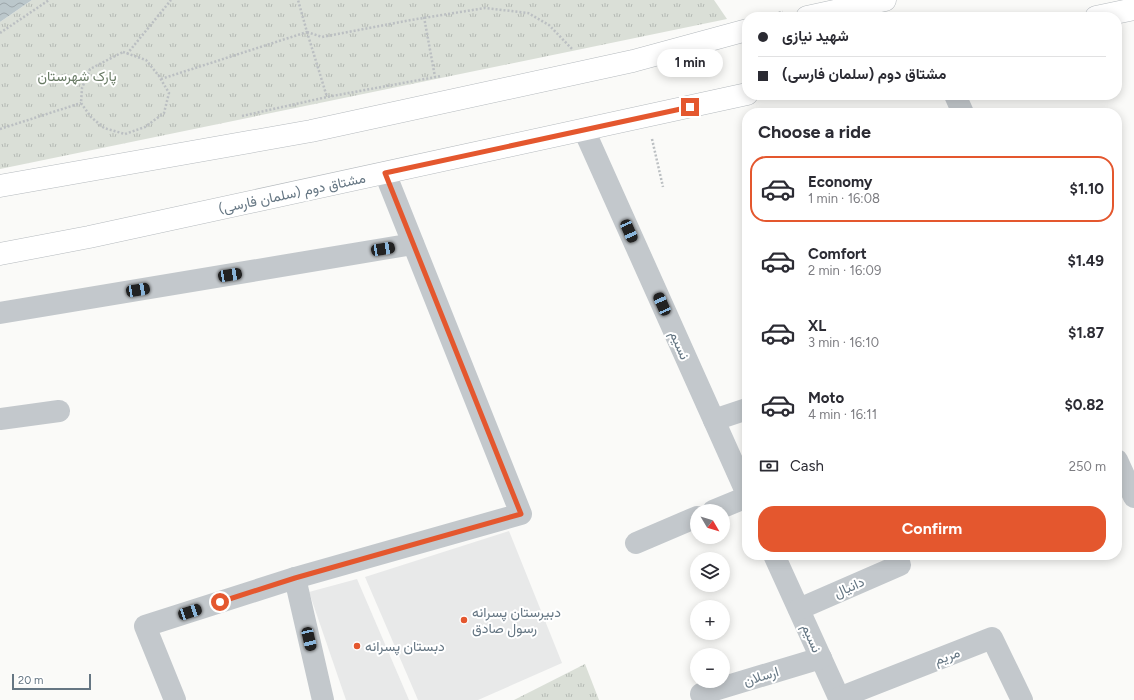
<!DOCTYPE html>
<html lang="en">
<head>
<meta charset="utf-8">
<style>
	body { margin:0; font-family:Figtree,Vazirmatn,sans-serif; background:#f2f2f3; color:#2b2b33; height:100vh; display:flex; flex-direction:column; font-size:15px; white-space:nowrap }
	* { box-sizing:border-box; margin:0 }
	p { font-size:13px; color:#7c7c81 }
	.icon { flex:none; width:22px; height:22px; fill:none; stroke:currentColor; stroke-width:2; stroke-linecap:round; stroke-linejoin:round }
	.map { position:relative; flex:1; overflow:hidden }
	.panel { position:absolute; left:742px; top:108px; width:380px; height:452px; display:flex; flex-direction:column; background:#fff; border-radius:16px; box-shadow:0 2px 10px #0003 }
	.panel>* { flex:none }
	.guide { position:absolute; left:742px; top:12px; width:380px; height:88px; border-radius:16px; box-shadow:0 2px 10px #0003; display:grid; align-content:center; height:88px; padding:0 16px; background:#fff }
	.needle { width:26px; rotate:128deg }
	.buttons { position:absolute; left:690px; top:504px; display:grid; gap:8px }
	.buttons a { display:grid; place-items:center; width:40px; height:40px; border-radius:50%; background:#fff; box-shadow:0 2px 10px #0003; font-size:20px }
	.scale { position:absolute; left:12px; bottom:10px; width:79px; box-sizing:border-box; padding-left:4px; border:2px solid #657683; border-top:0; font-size:11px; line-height:14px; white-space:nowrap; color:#657683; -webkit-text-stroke:3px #fff; paint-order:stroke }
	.end { position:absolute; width:18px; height:18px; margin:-9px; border:5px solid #e4572e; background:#fff; box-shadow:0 0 0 2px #fff }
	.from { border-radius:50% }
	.bubble { position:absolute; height:28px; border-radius:14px; background:#fff; box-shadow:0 2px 10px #0003; font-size:13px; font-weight:700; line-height:28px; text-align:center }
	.car { position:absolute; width:12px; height:24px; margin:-12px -6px; border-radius:5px; box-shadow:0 0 3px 1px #0007; background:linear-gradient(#222 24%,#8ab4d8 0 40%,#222 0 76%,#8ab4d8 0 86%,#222 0) }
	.guide b { display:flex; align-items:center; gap:14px; height:38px; font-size:15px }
	.guide b+b { border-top:1px solid #e1e1e2 }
	.guide i { width:10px; height:10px; background:#2b2b33 }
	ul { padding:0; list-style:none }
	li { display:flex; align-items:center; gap:12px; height:66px; margin:0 8px 6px; padding:0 8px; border:2px solid transparent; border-radius:16px }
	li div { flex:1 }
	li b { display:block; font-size:15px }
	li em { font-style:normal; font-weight:700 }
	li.current { border-color:#e4572e }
	li>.icon { width:36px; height:36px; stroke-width:1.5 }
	h2 { padding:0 16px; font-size:18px; line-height:48px }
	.pay { display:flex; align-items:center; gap:10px; height:44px; padding:0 16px; font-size:15px }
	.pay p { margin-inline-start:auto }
	.primary-button { display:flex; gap:8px; margin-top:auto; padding:8px 16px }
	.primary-button a { flex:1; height:46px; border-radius:16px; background:#e4572e; color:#fff; font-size:16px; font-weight:700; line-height:46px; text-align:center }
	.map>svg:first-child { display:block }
	.built { fill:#e8e9e9 }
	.park { fill:url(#park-tufts) }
	.water { fill:url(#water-waves) }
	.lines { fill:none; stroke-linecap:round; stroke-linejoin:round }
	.primary-casing { stroke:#b5babe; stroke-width:23 }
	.path { stroke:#bbbfc2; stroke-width:2.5; stroke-dasharray:2 2; stroke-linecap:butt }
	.minor { stroke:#c3c8cc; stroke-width:22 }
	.primary { stroke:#fff; stroke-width:22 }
	.route { stroke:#e4572e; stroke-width:5 }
	.poi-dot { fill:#e4572e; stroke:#fff; stroke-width:1.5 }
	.labels { text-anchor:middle; stroke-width:4; stroke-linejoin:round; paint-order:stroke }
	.park-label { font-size:14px; fill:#687a64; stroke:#fff }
	.street-label { font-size:14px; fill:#657683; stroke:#fff }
	.poi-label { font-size:14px; fill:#657683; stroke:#fff; text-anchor:start }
</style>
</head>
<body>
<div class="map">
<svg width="1134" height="700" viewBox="0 0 1134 700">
	<defs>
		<pattern id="park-tufts" width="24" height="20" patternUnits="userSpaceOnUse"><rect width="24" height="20" fill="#dadfd7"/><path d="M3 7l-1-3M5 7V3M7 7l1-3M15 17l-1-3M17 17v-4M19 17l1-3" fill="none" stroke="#b4b9b4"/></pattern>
		<pattern id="water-waves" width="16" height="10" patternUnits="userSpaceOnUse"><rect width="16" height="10" fill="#bbc7cb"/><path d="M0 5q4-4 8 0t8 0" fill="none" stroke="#9ca6aa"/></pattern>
	</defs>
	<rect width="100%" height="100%" fill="#fafaf8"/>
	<g class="built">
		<path d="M509,531L562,663L478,700H418L365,577Z"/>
		<path d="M357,579L409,700H346L309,592Z"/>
	</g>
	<g class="park">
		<path d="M32,0H714L727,19L0,169V22Z"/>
		<path d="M585,664L599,700H514Z"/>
	</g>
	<path class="water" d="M0,0H32L0,22Z"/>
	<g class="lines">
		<defs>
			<g id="primary">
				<path d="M807,17L885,0"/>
				<path d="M1096,17L1134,9"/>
				<path d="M0,186L311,131L633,61L747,30"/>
				<path d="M0,254L89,237L747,94"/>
			</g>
		</defs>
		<use href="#primary" class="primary-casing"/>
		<g class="path">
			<path d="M767,15L783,12"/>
			<path d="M424,17L435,77"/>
			<path d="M307,32L322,37L411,20L485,8L528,13L549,25L572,49"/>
			<path d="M307,32L327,97"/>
			<path d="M0,33L49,0"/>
			<path d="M123,52L146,60L159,76L169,93L164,113L145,127L125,134L104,128L91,117L81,103L82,88L90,69Z"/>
			<path d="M127,54L171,0"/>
			<path d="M161,79L307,32L298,0"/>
			<path d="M242,116L327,97L441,76"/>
			<path d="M0,129L81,103"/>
			<path d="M652,139L663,187"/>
		</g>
		<g class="minor">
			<path d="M955,95L963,113"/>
			<path d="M584,130L747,494"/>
			<path d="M0,313L413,244"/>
			<path d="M0,419L59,411"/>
			<path d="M714,420L747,409"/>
			<path d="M1117,460L1134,497"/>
			<path d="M713,511L747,497"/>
			<path d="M636,543L697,517"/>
			<path d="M774,555L840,700"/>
			<path d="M295,578L323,700"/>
			<path d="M799,609L900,565"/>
			<path d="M701,694L821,658"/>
			<path d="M839,698L992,638L1022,700"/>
			<path d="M175,700L145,626L295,578L521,514L385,173"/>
		</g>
		<use href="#primary" class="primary"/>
	</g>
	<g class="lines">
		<path class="route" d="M220,602L295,578L521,514L385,173L690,107"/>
	</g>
	<g class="poi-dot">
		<circle cx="464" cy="620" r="4"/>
		<circle cx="357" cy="646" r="4"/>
	</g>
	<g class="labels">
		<g class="park-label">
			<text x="77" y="81">پارک شهرستان</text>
		</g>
		<g class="street-label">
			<text transform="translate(292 193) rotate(-12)" y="5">مشتاق دوم (سلمان فارسی)</text>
			<text transform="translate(680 345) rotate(66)" y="5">نسیم</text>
			<text transform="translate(849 587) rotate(-24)" y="5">دانیال</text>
			<text transform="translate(812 638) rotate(66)" y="5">نسیم</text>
			<text transform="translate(947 656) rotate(-21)" y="5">مریم</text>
			<text transform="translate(761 676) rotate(-17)" y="5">ارسلان</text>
		</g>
		<g class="poi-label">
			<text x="472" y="617">دبیرستان پسرانه<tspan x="472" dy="16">رسول صادق</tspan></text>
			<text x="365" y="651">دبستان پسرانه</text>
		</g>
	</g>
</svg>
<div class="buttons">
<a><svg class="needle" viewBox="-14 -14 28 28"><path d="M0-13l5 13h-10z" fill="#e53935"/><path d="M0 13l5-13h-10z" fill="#7c7c81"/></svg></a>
<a><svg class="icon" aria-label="layers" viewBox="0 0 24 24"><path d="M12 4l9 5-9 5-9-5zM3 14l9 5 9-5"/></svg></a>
<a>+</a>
<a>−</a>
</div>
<div class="scale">20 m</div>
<i class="end from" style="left:220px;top:602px"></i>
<i class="end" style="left:690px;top:107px"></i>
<div class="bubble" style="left:657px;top:49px;width:66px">1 min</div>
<i class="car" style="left:629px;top:231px;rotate:156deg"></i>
<i class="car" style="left:383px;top:249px;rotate:81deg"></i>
<i class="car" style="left:230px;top:275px;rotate:81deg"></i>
<i class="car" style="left:138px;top:290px;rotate:80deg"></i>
<i class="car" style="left:662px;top:304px;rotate:336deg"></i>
<i class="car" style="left:190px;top:612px;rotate:72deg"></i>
<i class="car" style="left:309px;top:639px;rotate:167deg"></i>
<div class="guide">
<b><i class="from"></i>شهید نیازی</b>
<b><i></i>مشتاق دوم (سلمان فارسی)</b>
</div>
<section class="panel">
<h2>Choose a ride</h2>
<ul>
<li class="current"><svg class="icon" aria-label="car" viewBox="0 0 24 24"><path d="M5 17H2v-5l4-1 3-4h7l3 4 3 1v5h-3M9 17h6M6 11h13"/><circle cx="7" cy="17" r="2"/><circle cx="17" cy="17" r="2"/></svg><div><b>Economy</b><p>1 min · 16:08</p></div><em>$1.10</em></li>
<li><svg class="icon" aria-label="car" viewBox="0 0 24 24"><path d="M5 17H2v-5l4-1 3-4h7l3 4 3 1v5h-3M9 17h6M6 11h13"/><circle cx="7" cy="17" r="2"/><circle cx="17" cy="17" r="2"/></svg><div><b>Comfort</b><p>2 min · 16:09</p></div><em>$1.49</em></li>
<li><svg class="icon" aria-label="car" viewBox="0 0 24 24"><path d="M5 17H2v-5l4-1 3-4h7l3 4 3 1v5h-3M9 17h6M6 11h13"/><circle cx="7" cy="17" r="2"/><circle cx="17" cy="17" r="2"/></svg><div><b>XL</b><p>3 min · 16:10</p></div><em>$1.87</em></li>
<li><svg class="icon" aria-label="car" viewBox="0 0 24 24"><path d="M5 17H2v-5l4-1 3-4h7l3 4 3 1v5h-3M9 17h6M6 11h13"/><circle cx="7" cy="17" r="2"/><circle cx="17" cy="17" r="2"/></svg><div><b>Moto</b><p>4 min · 16:11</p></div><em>$0.82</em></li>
</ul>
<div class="pay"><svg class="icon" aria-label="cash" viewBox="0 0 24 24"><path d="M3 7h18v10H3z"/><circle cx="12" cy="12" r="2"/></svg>Cash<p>250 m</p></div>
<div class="primary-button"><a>Confirm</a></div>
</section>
</div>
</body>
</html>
